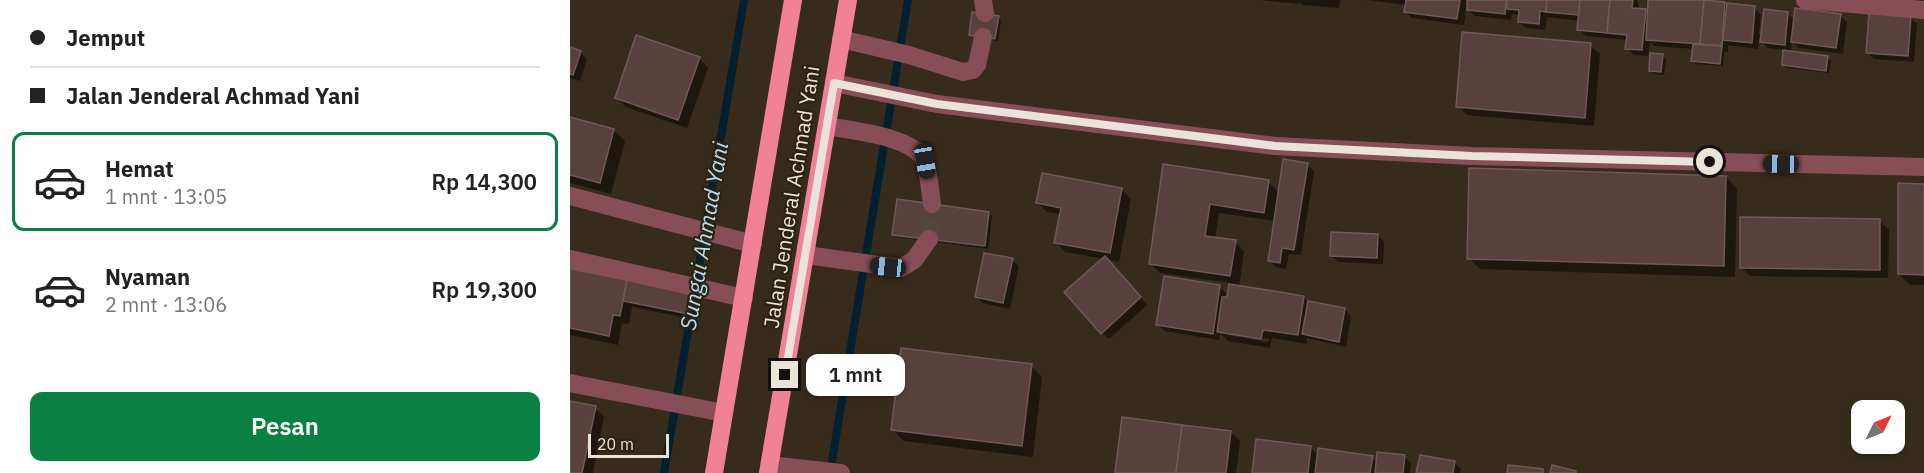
<!DOCTYPE html>
<html lang="id">
<head>
<meta charset="utf-8">
<style>
	body { margin:0; font-family:"IBM Plex Sans",sans-serif; background:#f2f2f2; color:#222; height:100vh; display:flex; flex-direction:column; font-size:22px; white-space:nowrap }
	* { box-sizing:border-box; margin:0 }
	p { font-size:20px; color:#767676 }
	.icon { flex:none; width:33px; height:33px; fill:none; stroke:currentColor; stroke-width:2; stroke-linecap:round; stroke-linejoin:round }
	.map { position:relative; flex:1; overflow:hidden }
	.details { display:flex; flex-direction:column; background:#fff; width:570px }
	.details>* { flex:none }
	.top-card { display:grid; align-content:center; height:132px; padding:0 30px; background:#fff }
	.needle { width:39px; rotate:47deg }
	.controls { position:absolute; left:1281px; top:400px; display:grid; gap:12px }
	.controls a { display:grid; place-items:center; width:54px; height:54px; border-radius:12px; background:#fff; box-shadow:0 2px 4px #0004; font-size:30px }
	.scale { position:absolute; left:18px; bottom:15px; width:81px; box-sizing:border-box; padding-left:6px; border:3px solid #eae3d9; border-top:0; font-size:16px; line-height:21px; white-space:nowrap; color:#eae3d9; -webkit-text-stroke:4px #2c2311; paint-order:stroke }
	.end { position:absolute; width:27px; height:27px; margin:-14px; border:8px solid #eae3d9; background:#111; box-shadow:0 0 0 3px #111 }
	.from { border-radius:50% }
	.bubble { position:absolute; height:42px; border-radius:12px; background:#fff; box-shadow:0 2px 4px #0004; font-size:20px; font-weight:600; line-height:42px; text-align:center }
	.car { position:absolute; width:18px; height:36px; margin:-18px -9px; border-radius:8px; box-shadow:0 0 4px 2px #0007; background:linear-gradient(#222 24%,#8ab4d8 0 40%,#222 0 76%,#8ab4d8 0 86%,#222 0) }
	.top-card b { display:flex; align-items:center; gap:21px; height:57px; font-size:22px }
	.top-card b+b { border-top:2px solid #e0e0e0 }
	.top-card i { width:15px; height:15px; background:#222 }
	ul { padding:0; list-style:none }
	li { display:flex; align-items:center; gap:18px; height:99px; margin:0 12px 9px; padding:0 18px; border:3px solid transparent; border-radius:12px }
	li div { flex:1 }
	li b { display:block; font-size:22px }
	li em { font-style:normal; font-weight:600 }
	li.on { border-color:#0b8043 }
	li>.icon { width:54px; height:54px; stroke-width:1.5 }
	.button { display:flex; gap:12px; margin-top:auto; padding:12px 30px }
	.button a { flex:1; height:69px; border-radius:12px; background:#0b8043; color:#fff; font-size:24px; font-weight:600; line-height:69px; text-align:center }
	main { display:flex; flex:1; min-height:0 }
	.map>svg:first-child { display:block }
	.shadow { fill:#0007; fill-rule:evenodd }
	.lines { fill:none; stroke-linecap:round; stroke-linejoin:round }
	.stream { stroke:#03202f; stroke-width:8 }
	.building { fill:#57403e; stroke:#715857; stroke-width:1.5 }
	.minor-tunnel { stroke:#524738; stroke-width:18; stroke-dasharray:18 9; stroke-linecap:butt }
	.minor { stroke:#884e58; stroke-width:18 }
	.highway { stroke:#f18195; stroke-width:18 }
	.route { stroke:#eae3d9; stroke-width:8 }
	.labels { text-anchor:middle; stroke-width:4.5; stroke-linejoin:round; paint-order:stroke }
	.street-label { font-size:21px; fill:#eae3d9; stroke:#2c2311 }
	.water-label { font-size:22px; font-style:italic; fill:#b4def9; stroke:#2c2311 }
</style>
</head>
<body>
<main>
<section class="details">
<div class="top-card">
<b><i class="from"></i>Jemput</b>
<b><i></i>Jalan Jenderal Achmad Yani</b>
</div>
<ul>
<li class="on"><svg class="icon" aria-label="car" viewBox="0 0 24 24"><path d="M5 17H2v-5l4-1 3-4h7l3 4 3 1v5h-3M9 17h6M6 11h13"/><circle cx="7" cy="17" r="2"/><circle cx="17" cy="17" r="2"/></svg><div><b>Hemat</b><p>1 mnt · 13:05</p></div><em>Rp 14,300</em></li>
<li><svg class="icon" aria-label="car" viewBox="0 0 24 24"><path d="M5 17H2v-5l4-1 3-4h7l3 4 3 1v5h-3M9 17h6M6 11h13"/><circle cx="7" cy="17" r="2"/><circle cx="17" cy="17" r="2"/></svg><div><b>Nyaman</b><p>2 mnt · 13:06</p></div><em>Rp 19,300</em></li>
</ul>
<div class="button"><a>Pesan</a></div>
</section>
<div class="map">
<svg width="1354" height="473" viewBox="0 0 1354 473">
	<rect width="100%" height="100%" fill="#372c1b"/>
	<g class="shadow">
		<path d="M690,0H770L769,8L732,5L729,1V4Z"/>
		<path d="M797,0H1067L1069,10L1079,14L1080,0L1154,3L1158,7L1185,8L1191,15L1189,34H1192L1218,14L1225,21L1270,15L1277,22L1273,54L1229,48L1222,41L1221,53L1258,58L1261,61L1259,73L1217,68L1213,65L1215,50L1198,48L1189,39L1188,49L1158,45V52L1154,51L1153,66L1126,64L1123,61L1125,49L1084,46L1080,42L1078,56L1064,55L1057,48L1058,40L1016,36L1009,29L1010,21L977,17L975,30L956,28L949,22L950,15L942,14L941,20L905,16L896,8L894,25L842,18L836,12L837,5Z"/>
		<path d="M428,17L431,20L428,41L404,37L401,34Z"/>
		<path d="M1340,18L1347,24L1344,62L1304,59L1297,52Z"/>
		<path d="M1020,45L1030,54L1024,126L897,115L888,106Z"/>
		<path d="M0,48L10,52L17,59L10,81L0,78Z"/>
		<path d="M1093,56L1096,59L1094,75L1083,74L1080,70Z"/>
		<path d="M129,58L138,68L117,128L56,107L46,97Z"/>
		<path d="M0,118L43,130L55,141L41,194L0,183Z"/>
		<path d="M737,164L744,171L731,255L719,254L716,269L706,267L699,260L705,221L649,213L645,239L665,242L674,251L669,287L733,297L738,302L775,309L781,316L776,347L737,338V344L702,338L700,348L658,341L650,333L649,340L595,331L588,325L649,287L656,293L655,299H658L661,283L590,273L580,263L594,166L698,182L709,193ZM657,332L699,339L698,342L657,335Z"/>
		<path d="M1156,177L1167,189L1165,277L910,269L899,258Z"/>
		<path d="M1329,185H1354V285H1340L1329,274Z"/>
		<path d="M551,189L561,199L549,262L536,259L577,305L539,339L532,333L534,259L495,252L486,242L491,214L477,212L468,203Z"/>
		<path d="M418,213L422,216L418,249L327,237L324,234Z"/>
		<path d="M1309,220L1319,230L1318,278L1180,276L1171,267Z"/>
		<path d="M808,235L814,242L813,264L768,262L761,255Z"/>
		<path d="M442,260L449,266L440,309L413,303L407,297Z"/>
		<path d="M0,270L123,295L129,302L126,320L62,307L59,324L52,323L48,345L0,335Z"/>
		<path d="M461,366L472,377L463,457L334,441L323,430Z"/>
		<path d="M0,402L25,408L34,417L23,473H0Z"/>
		<path d="M661,432L670,441L666,473H547Z"/>
		<path d="M740,447L749,456L802,458L808,464L835,457L841,463L840,473H684Z"/>
		<path d="M884,462L891,469L890,473H848Z"/>
	</g>
	<g class="lines">
		<g class="stream">
			<path d="M94,473L174,0"/>
			<path d="M260,473L338,0"/>
		</g>
	</g>
	<g class="building">
		<path d="M836,0H890L887,19L834,12Z"/>
		<path d="M897,0H936L935,14L897,10Z"/>
		<path d="M937,0H977L976,12L970,11L969,24L948,22L949,10L937,9Z"/>
		<path d="M977,0H1010L1009,15L976,12Z"/>
		<path d="M1010,0H1040L1037,33L1007,30Z"/>
		<path d="M1040,0H1063L1062,8L1076,9L1072,50L1055,49L1057,35L1037,33Z"/>
		<path d="M1078,0H1134L1130,44L1076,40Z"/>
		<path d="M1134,0L1155,2L1152,46L1130,44Z"/>
		<path d="M1157,3L1185,6L1182,43L1153,40Z"/>
		<path d="M1225,8L1271,14L1266,48L1221,42Z"/>
		<path d="M1194,9L1218,12L1215,45L1190,42Z"/>
		<path d="M402,12L429,16L425,39L399,35Z"/>
		<path d="M1299,13L1341,16L1338,56L1296,53Z"/>
		<path d="M892,32L1021,43L1015,118L886,107Z"/>
		<path d="M66,35L130,57L108,120L45,98Z"/>
		<path d="M1123,44L1152,46L1150,64L1121,61Z"/>
		<path d="M0,47L11,51L3,75L0,74Z"/>
		<path d="M1213,50L1258,56L1256,71L1212,65Z"/>
		<path d="M1080,53L1093,54L1091,72L1079,71Z"/>
		<path d="M0,117L44,129L30,183L0,175Z"/>
		<path d="M713,159L738,163L724,250L712,248L710,263L698,261Z"/>
		<path d="M593,164L699,180L694,213L640,204L635,236L666,240L660,276L579,264Z"/>
		<path d="M899,168L1156,176L1154,266L897,259Z"/>
		<path d="M472,173L552,188L540,253L484,243L491,208L466,203Z"/>
		<path d="M1328,183L1354,184V275L1328,274Z"/>
		<path d="M327,199L419,212L415,246L322,235Z"/>
		<path d="M1170,217L1310,219V270L1170,268Z"/>
		<path d="M761,232L808,234L807,258L760,256Z"/>
		<path d="M414,253L443,258L433,303L405,297Z"/>
		<path d="M535,256L571,297L531,334L494,292Z"/>
		<path d="M0,269L57,280L50,316L43,315L39,336L0,328Z"/>
		<path d="M594,276L650,285L643,334L586,325Z"/>
		<path d="M57,280L123,294L119,314L53,301Z"/>
		<path d="M659,284L734,296L728,335L693,330L691,339L647,332L652,297H657Z"/>
		<path d="M738,301L775,308L769,342L732,334Z"/>
		<path d="M331,348L462,364L452,446L321,430Z"/>
		<path d="M0,401L26,406L12,473H0Z"/>
		<path d="M552,417L612,425L606,473H545Z"/>
		<path d="M612,425L661,431L656,473H606Z"/>
		<path d="M686,439L741,446L738,473H682Z"/>
		<path d="M748,448L803,456L800,473H745Z"/>
		<path d="M807,452L835,455L833,473H805Z"/>
		<path d="M850,455L885,461L883,473H846Z"/>
		<path d="M938,465L973,469V473H937Z"/>
		<path d="M982,465L1006,471V473H980Z"/>
	</g>
	<g class="lines">
		<path class="minor-tunnel" d="M359,239L362,204"/>
		<g class="minor">
			<path d="M413,0L415,13"/>
			<path d="M1235,0L1354,10"/>
			<path d="M271,39L339,55L393,72L403,70L407,65L413,37"/>
			<path d="M264,83L367,104L705,146L902,156L1354,167"/>
			<path d="M257,126C282,131 345,136 355,162C359,175 360,191 362,204"/>
			<path d="M0,196L183,244"/>
			<path d="M236,255L331,268L344,260L359,239"/>
			<path d="M0,259L174,298"/>
			<path d="M0,383L154,413"/>
			<path d="M200,465L271,473"/>
		</g>
		<g class="highway">
			<path d="M144,473L223,0"/>
			<path d="M198,473L278,0"/>
		</g>
	</g>
	<g class="lines">
		<path class="route" d="M215,375L264,83L367,104L705,146L902,156L1140,162"/>
	</g>
	<g class="labels">
		<g class="street-label">
			<text transform="translate(222 197) rotate(-81)" y="7">Jalan Jenderal Achmad Yani</text>
		</g>
		<g class="water-label">
			<text transform="translate(134 236) rotate(-80)" y="8">Sungai Ahmad Yani</text>
		</g>
	</g>
</svg>
<div class="controls">
<a><svg class="needle" viewBox="-14 -14 28 28"><path d="M0-13l5 13h-10z" fill="#e53935"/><path d="M0 13l5-13h-10z" fill="#767676"/></svg></a>
</div>
<div class="scale">20 m</div>
<i class="end from" style="left:1140px;top:162px"></i>
<i class="end" style="left:215px;top:375px"></i>
<div class="bubble" style="left:236px;top:354px;width:99px">1 mnt</div>
<i class="car" style="left:355px;top:161px;rotate:170deg"></i>
<i class="car" style="left:1211px;top:164px;rotate:271deg"></i>
<i class="car" style="left:318px;top:267px;rotate:276deg"></i>
</div>
</main>
</body>
</html>
